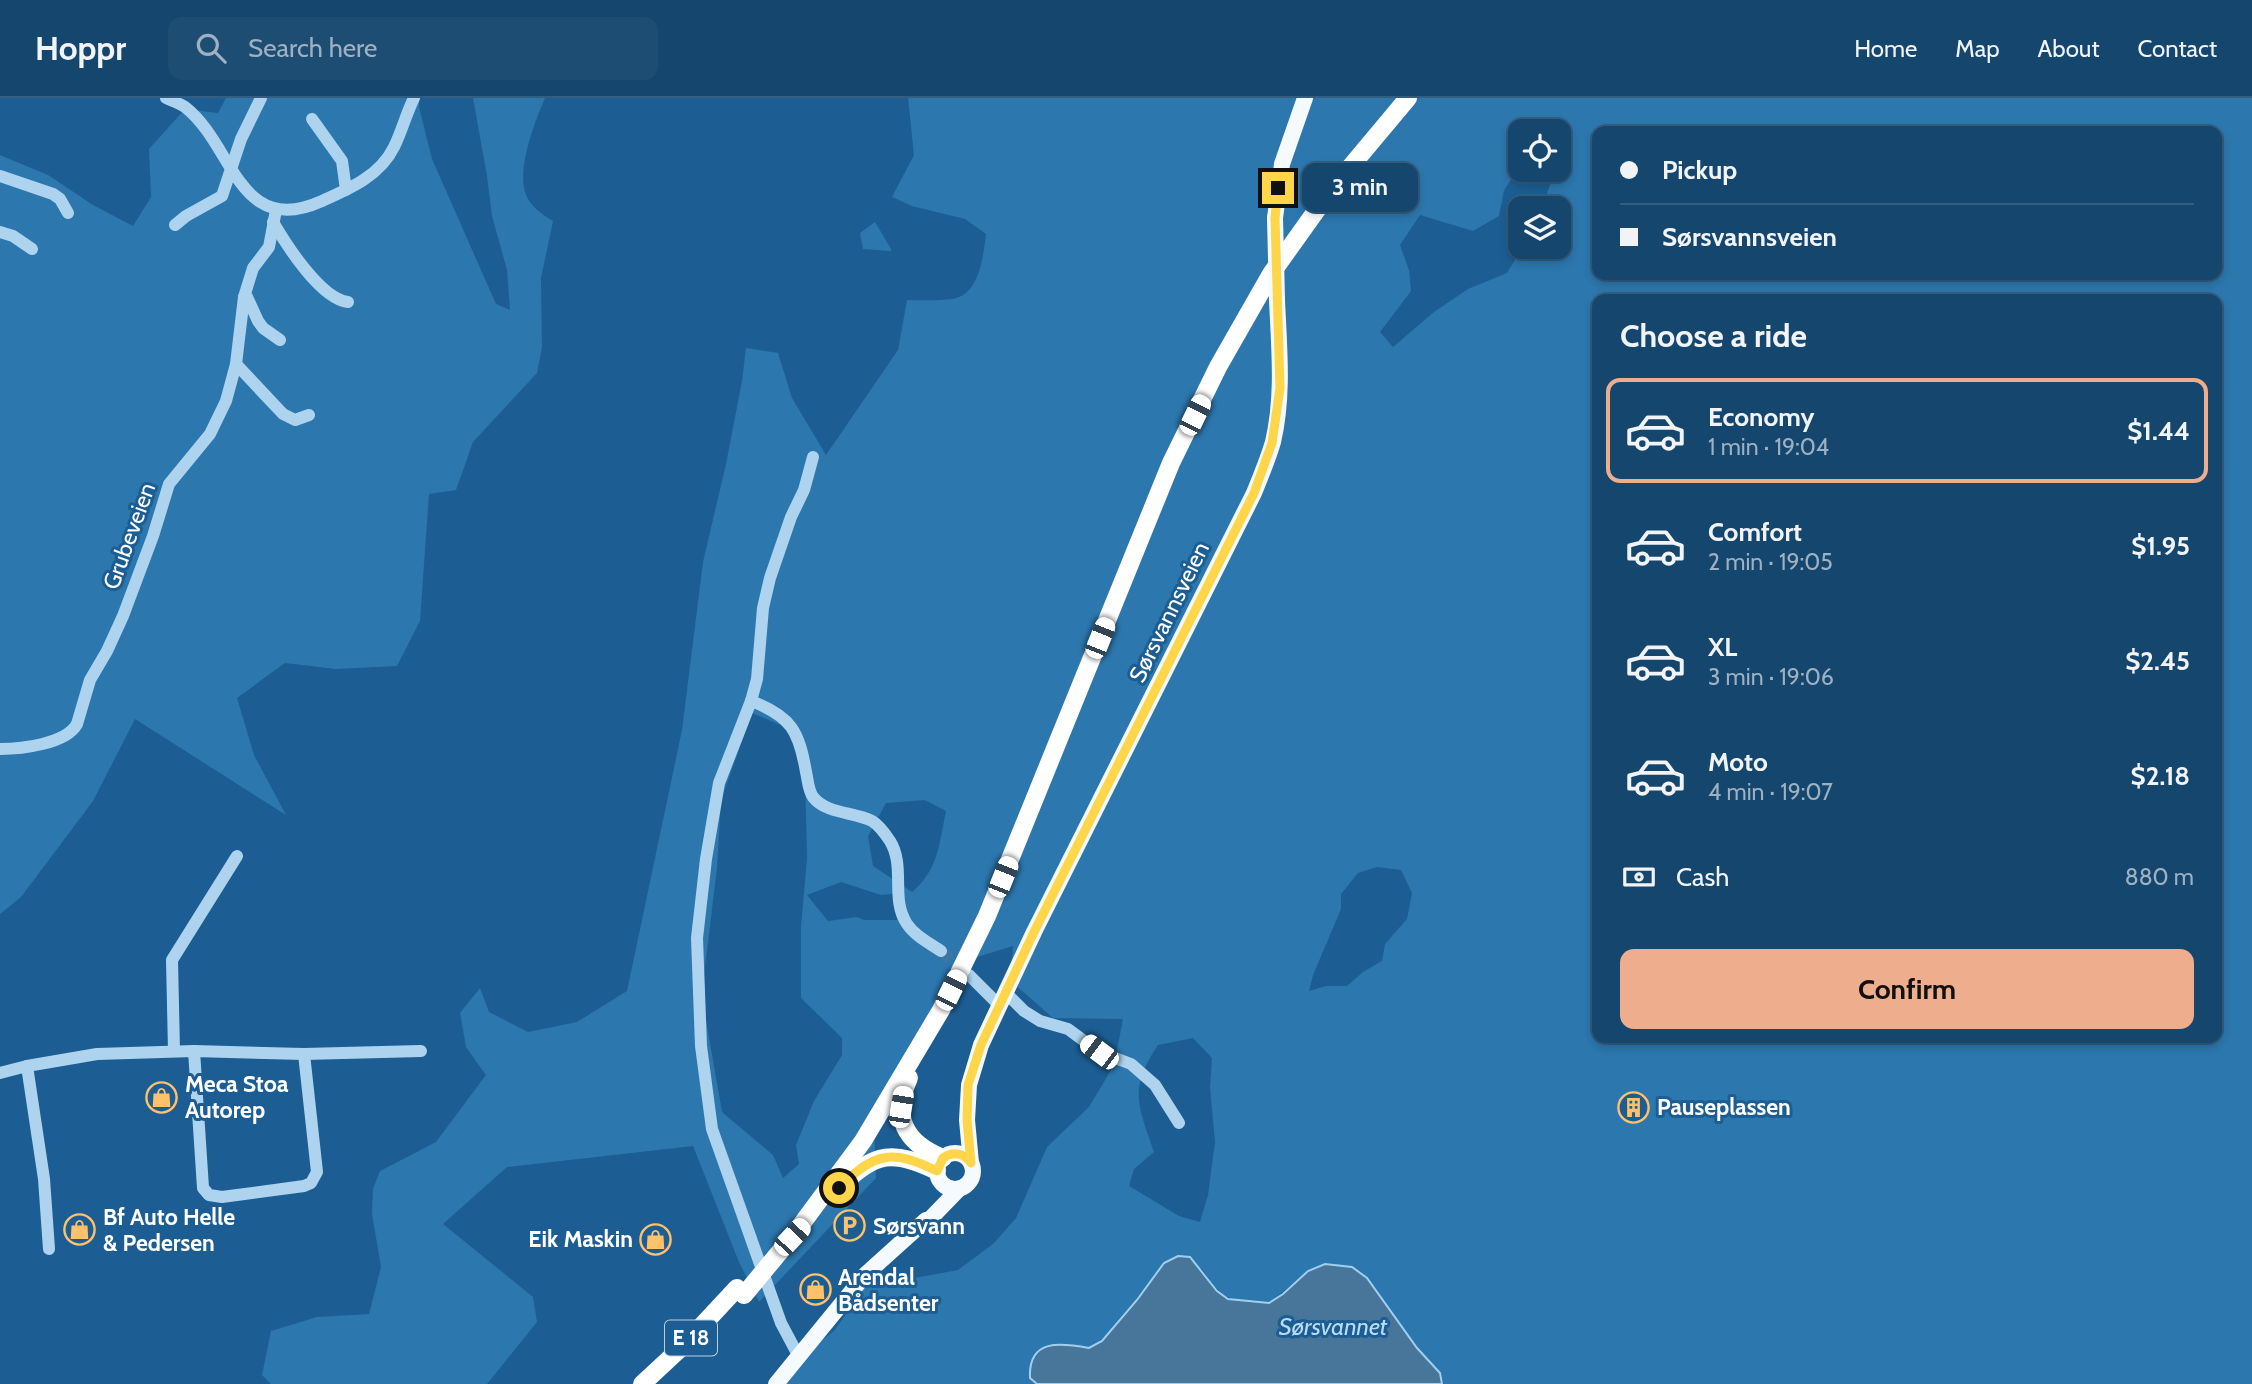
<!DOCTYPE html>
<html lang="en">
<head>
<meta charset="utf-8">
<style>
	body { margin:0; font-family:Cabin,sans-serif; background:#1e4d73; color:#f1f3f6; height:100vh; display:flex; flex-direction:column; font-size:26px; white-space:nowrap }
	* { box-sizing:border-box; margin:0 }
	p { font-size:23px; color:#9db1c2 }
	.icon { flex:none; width:38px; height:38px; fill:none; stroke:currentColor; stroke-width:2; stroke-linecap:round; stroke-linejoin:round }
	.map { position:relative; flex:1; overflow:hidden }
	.details { position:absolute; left:1592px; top:196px; width:630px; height:749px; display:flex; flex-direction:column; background:#15466e; border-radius:14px; box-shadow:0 4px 10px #0003,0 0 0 2px #345e81 }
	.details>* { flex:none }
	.hud { position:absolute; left:1592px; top:28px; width:630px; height:154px; border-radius:14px; box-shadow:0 4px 10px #0003,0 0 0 2px #345e81; display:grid; align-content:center; height:154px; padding:0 28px; background:#15466e }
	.fabs { position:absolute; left:1508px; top:21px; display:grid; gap:14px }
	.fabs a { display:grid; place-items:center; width:63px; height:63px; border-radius:14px; background:#15466e; box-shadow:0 4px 10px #0003,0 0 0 2px #345e81; font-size:35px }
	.end { position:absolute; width:32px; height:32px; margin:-16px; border:9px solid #ffd54a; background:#111; box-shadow:0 0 0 4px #111 }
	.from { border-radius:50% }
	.bubble { position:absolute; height:49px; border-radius:14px; background:#15466e; box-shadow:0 4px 10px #0003,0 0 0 2px #345e81; font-size:23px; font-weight:700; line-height:49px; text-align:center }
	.car { position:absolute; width:21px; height:42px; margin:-21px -10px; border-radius:9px; box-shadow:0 0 5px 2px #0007; background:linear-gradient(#fff 24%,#345 0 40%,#fff 0 76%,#345 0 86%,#fff 0) }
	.hud b { display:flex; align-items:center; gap:24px; height:66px; font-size:26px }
	.hud b+b { border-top:2px solid #345e81 }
	.hud i { width:18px; height:18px; background:#f1f3f6 }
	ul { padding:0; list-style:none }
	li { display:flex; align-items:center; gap:21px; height:105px; margin:0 14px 10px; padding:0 14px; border:4px solid transparent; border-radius:14px }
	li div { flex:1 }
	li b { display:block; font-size:26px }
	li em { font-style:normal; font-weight:700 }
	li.current { border-color:#eead8d }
	li>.icon { width:63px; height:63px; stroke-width:1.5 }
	h2 { padding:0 28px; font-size:32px; line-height:84px }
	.pay { display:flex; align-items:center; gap:18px; height:77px; padding:0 28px; font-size:26px }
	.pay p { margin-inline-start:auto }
	.cta { display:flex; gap:14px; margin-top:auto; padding:14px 28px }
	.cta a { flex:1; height:80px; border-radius:14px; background:#eead8d; color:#111; font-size:28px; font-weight:700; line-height:80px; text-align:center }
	header { display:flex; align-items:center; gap:42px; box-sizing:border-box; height:98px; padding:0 35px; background:#15466e; border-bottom:2px solid #345e81 }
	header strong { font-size:33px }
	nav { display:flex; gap:38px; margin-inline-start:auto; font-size:24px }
	.search { width:490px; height:63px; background:#1e4d73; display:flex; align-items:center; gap:18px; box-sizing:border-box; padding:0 24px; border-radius:14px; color:#9db1c2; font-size:26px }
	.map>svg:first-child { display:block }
	.green { fill:#2c77ae; fill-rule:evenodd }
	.water { fill:#48769b; stroke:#a0cff0; stroke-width:2 }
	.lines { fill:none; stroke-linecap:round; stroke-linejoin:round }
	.minor-tunnel { stroke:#3e76a3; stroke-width:12; stroke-dasharray:12 6; stroke-linecap:butt }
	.minor { stroke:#add3ef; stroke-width:12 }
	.major { stroke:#f5faff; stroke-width:16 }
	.highway { stroke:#fff; stroke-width:18 }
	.major-bridge { stroke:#f5faff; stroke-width:16 }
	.highway-bridge { stroke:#fff; stroke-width:18 }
	.route { stroke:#ffd54a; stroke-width:9 }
	.labels { text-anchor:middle; stroke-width:6; stroke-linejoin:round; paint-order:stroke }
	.shield { fill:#1c5e93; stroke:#bbcfdf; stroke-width:2 }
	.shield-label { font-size:21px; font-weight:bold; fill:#fff }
	.street-label { font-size:23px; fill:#fff; stroke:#1c5e93 }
	.poi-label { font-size:23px; font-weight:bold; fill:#fff; stroke:#1c5e93; text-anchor:start }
	.water-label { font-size:24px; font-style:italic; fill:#b9dcf5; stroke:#1c5e93 }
</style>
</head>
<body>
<header>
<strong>Hoppr</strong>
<div class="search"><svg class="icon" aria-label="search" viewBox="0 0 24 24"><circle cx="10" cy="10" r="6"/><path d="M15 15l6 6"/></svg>Search here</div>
<nav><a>Home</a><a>Map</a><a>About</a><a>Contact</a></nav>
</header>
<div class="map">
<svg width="2252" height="1286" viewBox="0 0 2252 1286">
	<rect width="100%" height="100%" fill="#1c5e93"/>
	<g class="green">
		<path d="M226,0H419V9L432,61L496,206L510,212L507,172L492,118L487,78L473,0H545C535,23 516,72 526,97C531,109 543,117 553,123L541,180L542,249L537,275L473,344L456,392L429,396L420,523L397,568L336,571L285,565L237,600L254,657L286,717L135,621L93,703L21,799L0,816V57L48,77L93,107L133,128L151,99L149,51L185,11L218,15Z"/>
		<path d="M908,0H2252V1286H1442L1440,1275L1417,1250L1367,1180L1352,1169L1325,1166L1308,1173L1269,1205C1230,1201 1225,1206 1202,1171L1164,1165C1144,1193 1119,1234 1089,1250L1067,1246L1036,1255L1030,1269V1280L1037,1286H776L784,1271L834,1233L865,1189L958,1172L993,1146L1016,1120L1047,1049L1089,1009L1114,967L1123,921L1053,920L1011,883L1013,848L977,859L949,891L874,1029L876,1080L759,1204L739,1164L693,1048L507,1069L443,1126L533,1199L537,1224L487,1286H271L262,1277L271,1233L317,1219L369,1216L381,1169L372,1116L373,1091L380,1073L436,1044L486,977L466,949L460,915L480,890L489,914L528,934L577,924L627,893L682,632L703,464L726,366L742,283L746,250L778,255L792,300L826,357L898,252L907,202C922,202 938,203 953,201C980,196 983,158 986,136L965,121L912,108L892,99L914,57ZM1521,33H1559V72H1555L1542,110H1559V149H1523L1507,175L1468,191L1434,214L1393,249L1380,234L1411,193L1409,172L1400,147L1420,117L1473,133L1499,118L1504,92L1521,67ZM1598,33H2217V177H1598ZM1598,201H2217V940H1598ZM752,615L790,631L805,675L807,760L801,829V900L842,940V957L814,1003L796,1047L799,1066L783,1080L773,1057L722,1014L706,922L704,877L717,770L721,702ZM925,702L946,713C939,745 939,771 912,794L873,768L868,738L886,705ZM1377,769L1401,772L1412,795L1407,821L1385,846L1382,863L1363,874L1347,888H1326L1309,893L1313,877L1341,811V796L1358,775ZM841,784L881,797L901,795L897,822H864L857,819L828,823L807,797ZM1193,940L1212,960L1210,990L1215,1044L1208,1097L1200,1124L1179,1118L1129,1088L1134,1071L1154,1054C1138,1007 1128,992 1158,947Z"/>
		<path d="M875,124L891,151V153L863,151L860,135Z"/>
	</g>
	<path class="water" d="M1178,1158L1190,1159L1217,1193L1228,1201L1269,1205L1283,1196L1308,1173L1325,1166L1352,1169L1367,1180L1417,1250L1440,1275L1442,1286H1037L1030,1280C1028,1240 1061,1245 1089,1250L1102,1243L1137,1202L1164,1165Z"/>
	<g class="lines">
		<path class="minor-tunnel" d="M941,853L966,875"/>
		<g class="minor">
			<path d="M166,0C172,3 179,5 185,9C234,47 238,141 322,103C349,91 380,78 394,49C402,33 406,16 414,0"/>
			<path d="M312,21L342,63L346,92"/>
			<path d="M0,78L53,96L60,101L68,115"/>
			<path d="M273,124C287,148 321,201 348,204"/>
			<path d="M175,127L186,118L222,98L241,41L261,0"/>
			<path d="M0,134L13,138L32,151"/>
			<path d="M244,199H247L258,223L263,230L280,242"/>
			<path d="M236,266L283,316L295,322L309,317"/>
			<path d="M751,603C791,618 799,633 806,674C808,682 808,692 813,699C826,716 855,714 872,723C879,727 886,737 890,743C906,769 890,801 907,826C915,838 929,845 941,853"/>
			<path d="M0,651C21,651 66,646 77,626L90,582L107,553L123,518L153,438L169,386L210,336L226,303L236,266L244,199L253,170L269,149L276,112"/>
			<path d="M969,877L999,907"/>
			<path d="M1005,894L1024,913L1040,923L1068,931L1099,954L1131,966L1155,987L1179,1025"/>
			<path d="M174,953L172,862L237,758"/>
			<path d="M194,953L203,1090L209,1097L222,1099L304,1088L311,1085L317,1074L304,956"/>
			<path d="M27,968L44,1081L49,1151"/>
			<path d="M0,975L27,968L97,956L194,953L304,956L421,953"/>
			<path d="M798,1257L781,1225L712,1031L701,948L697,840L706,761L719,685L751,603L757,581L763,510L770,480L791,419L804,392L813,359"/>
		</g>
		<g class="major">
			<path d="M1275,120L1282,66L1305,0"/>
			<circle cx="955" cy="1073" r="18"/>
			<path d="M971,1065L967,1022L969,987L981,947L1034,834L1254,395C1261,378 1268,361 1273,344C1284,297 1279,249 1277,202"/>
			<path d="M776,1286L865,1177L926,1122L930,1121L959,1091"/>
		</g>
		<g class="highway">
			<path d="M909,980C891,1019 905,1045 943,1060"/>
			<path d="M840,1089C875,1053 894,1052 937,1073"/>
			<path d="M792,1139L863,1043L941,912L987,818L1171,365L1218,269L1271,176L1331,92L1408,0"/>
			<path d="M642,1286L683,1248L737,1190"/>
		</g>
		<path class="major-bridge" d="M1275,120L1277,202"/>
		<path class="highway-bridge" d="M744,1197L792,1139"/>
	</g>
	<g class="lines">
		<path class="route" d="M839,1090C874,1054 893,1051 937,1073L943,1060C953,1053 964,1055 971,1065L967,1022L968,987L981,947L1034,834L1254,395L1272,345L1280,290L1275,120L1278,90"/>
	</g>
	<defs>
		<symbol id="shop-ring" viewBox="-11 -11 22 22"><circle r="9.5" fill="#1c5e93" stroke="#ffc26b" stroke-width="1.5"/><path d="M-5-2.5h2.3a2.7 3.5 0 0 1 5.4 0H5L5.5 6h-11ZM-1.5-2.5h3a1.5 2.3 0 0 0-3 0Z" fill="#ffc26b"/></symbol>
		<symbol id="building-ring" viewBox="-11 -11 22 22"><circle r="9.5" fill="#1c5e93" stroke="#ffc26b" stroke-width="1.5"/><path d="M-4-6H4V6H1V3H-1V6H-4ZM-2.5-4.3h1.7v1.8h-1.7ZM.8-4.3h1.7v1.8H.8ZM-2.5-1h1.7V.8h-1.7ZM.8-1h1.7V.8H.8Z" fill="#ffc26b"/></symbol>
		<symbol id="parking-ring" viewBox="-11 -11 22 22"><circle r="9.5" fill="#1c5e93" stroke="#ffc26b" stroke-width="1.5"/><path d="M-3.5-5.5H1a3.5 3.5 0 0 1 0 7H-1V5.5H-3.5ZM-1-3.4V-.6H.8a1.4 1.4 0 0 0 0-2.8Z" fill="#ffc26b"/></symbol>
	</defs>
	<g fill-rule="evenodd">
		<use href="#shop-ring" x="144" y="982" width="35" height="35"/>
		<use href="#building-ring" x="1616" y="992" width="35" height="35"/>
		<use href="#parking-ring" x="832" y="1110" width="35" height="35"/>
		<use href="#shop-ring" x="62" y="1114" width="35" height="35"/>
		<use href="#shop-ring" x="638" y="1124" width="35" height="35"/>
		<use href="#shop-ring" x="798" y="1174" width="35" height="35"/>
	</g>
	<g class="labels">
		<rect class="shield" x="665" y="1222.5" width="52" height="35" rx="5"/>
		<g class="shield-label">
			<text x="691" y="1247">E 18</text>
		</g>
		<g class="street-label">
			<text transform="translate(129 438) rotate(-70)" y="8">Grubeveien</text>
			<text transform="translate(1169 514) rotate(-64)" y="8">Sørsvannsveien</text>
		</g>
		<g class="poi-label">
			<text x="185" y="994">Meca Stoa<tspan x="185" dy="26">Autorep</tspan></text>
			<text x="1657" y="1017">Pauseplassen</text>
			<text x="103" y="1127">Bf Auto Helle<tspan x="103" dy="26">&amp; Pedersen</tspan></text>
			<text x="873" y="1136">Sørsvann</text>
			<text x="633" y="1149" text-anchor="end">Eik Maskin</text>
			<text x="838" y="1187">Arendal<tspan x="838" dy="26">Bådsenter</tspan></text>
		</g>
		<g class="water-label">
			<text x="1333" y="1237">Sørsvannet</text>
		</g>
	</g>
</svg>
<div class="fabs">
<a><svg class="icon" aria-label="locate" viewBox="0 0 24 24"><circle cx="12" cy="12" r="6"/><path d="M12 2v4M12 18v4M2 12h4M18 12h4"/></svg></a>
<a><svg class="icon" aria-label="layers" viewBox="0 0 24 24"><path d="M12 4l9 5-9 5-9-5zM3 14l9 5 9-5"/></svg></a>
</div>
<i class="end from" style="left:839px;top:1090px"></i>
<i class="end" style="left:1278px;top:90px"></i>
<div class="bubble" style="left:1302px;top:65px;width:116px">3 min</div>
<i class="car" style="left:1195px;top:317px;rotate:26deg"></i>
<i class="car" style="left:1100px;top:540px;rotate:22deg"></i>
<i class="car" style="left:1003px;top:779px;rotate:22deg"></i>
<i class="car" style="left:951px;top:892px;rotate:26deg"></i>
<i class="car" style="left:1099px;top:954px;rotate:307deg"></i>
<i class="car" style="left:901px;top:1009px;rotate:9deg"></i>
<i class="car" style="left:792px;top:1139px;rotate:43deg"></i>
<div class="hud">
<b><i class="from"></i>Pickup</b>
<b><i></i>Sørsvannsveien</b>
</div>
<section class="details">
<h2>Choose a ride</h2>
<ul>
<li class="current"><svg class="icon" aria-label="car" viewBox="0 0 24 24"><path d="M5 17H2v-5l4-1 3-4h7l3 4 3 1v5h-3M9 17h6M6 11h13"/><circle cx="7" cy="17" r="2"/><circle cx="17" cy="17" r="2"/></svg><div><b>Economy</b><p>1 min · 19:04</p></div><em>$1.44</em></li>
<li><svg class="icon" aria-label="car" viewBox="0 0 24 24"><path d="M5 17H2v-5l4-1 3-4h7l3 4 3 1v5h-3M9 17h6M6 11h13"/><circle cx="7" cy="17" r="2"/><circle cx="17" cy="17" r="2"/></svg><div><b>Comfort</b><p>2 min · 19:05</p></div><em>$1.95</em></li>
<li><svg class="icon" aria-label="car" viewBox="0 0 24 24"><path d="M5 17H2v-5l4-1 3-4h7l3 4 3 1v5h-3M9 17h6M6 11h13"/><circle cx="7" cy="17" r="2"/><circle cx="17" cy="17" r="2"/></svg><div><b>XL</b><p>3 min · 19:06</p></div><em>$2.45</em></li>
<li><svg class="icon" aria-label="car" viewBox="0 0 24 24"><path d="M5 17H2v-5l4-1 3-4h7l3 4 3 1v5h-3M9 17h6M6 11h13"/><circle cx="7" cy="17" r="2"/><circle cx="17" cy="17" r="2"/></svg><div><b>Moto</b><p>4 min · 19:07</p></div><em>$2.18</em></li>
</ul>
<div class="pay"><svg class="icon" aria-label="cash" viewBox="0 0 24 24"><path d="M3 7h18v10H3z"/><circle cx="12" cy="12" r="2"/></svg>Cash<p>880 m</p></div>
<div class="cta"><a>Confirm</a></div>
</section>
</div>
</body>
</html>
